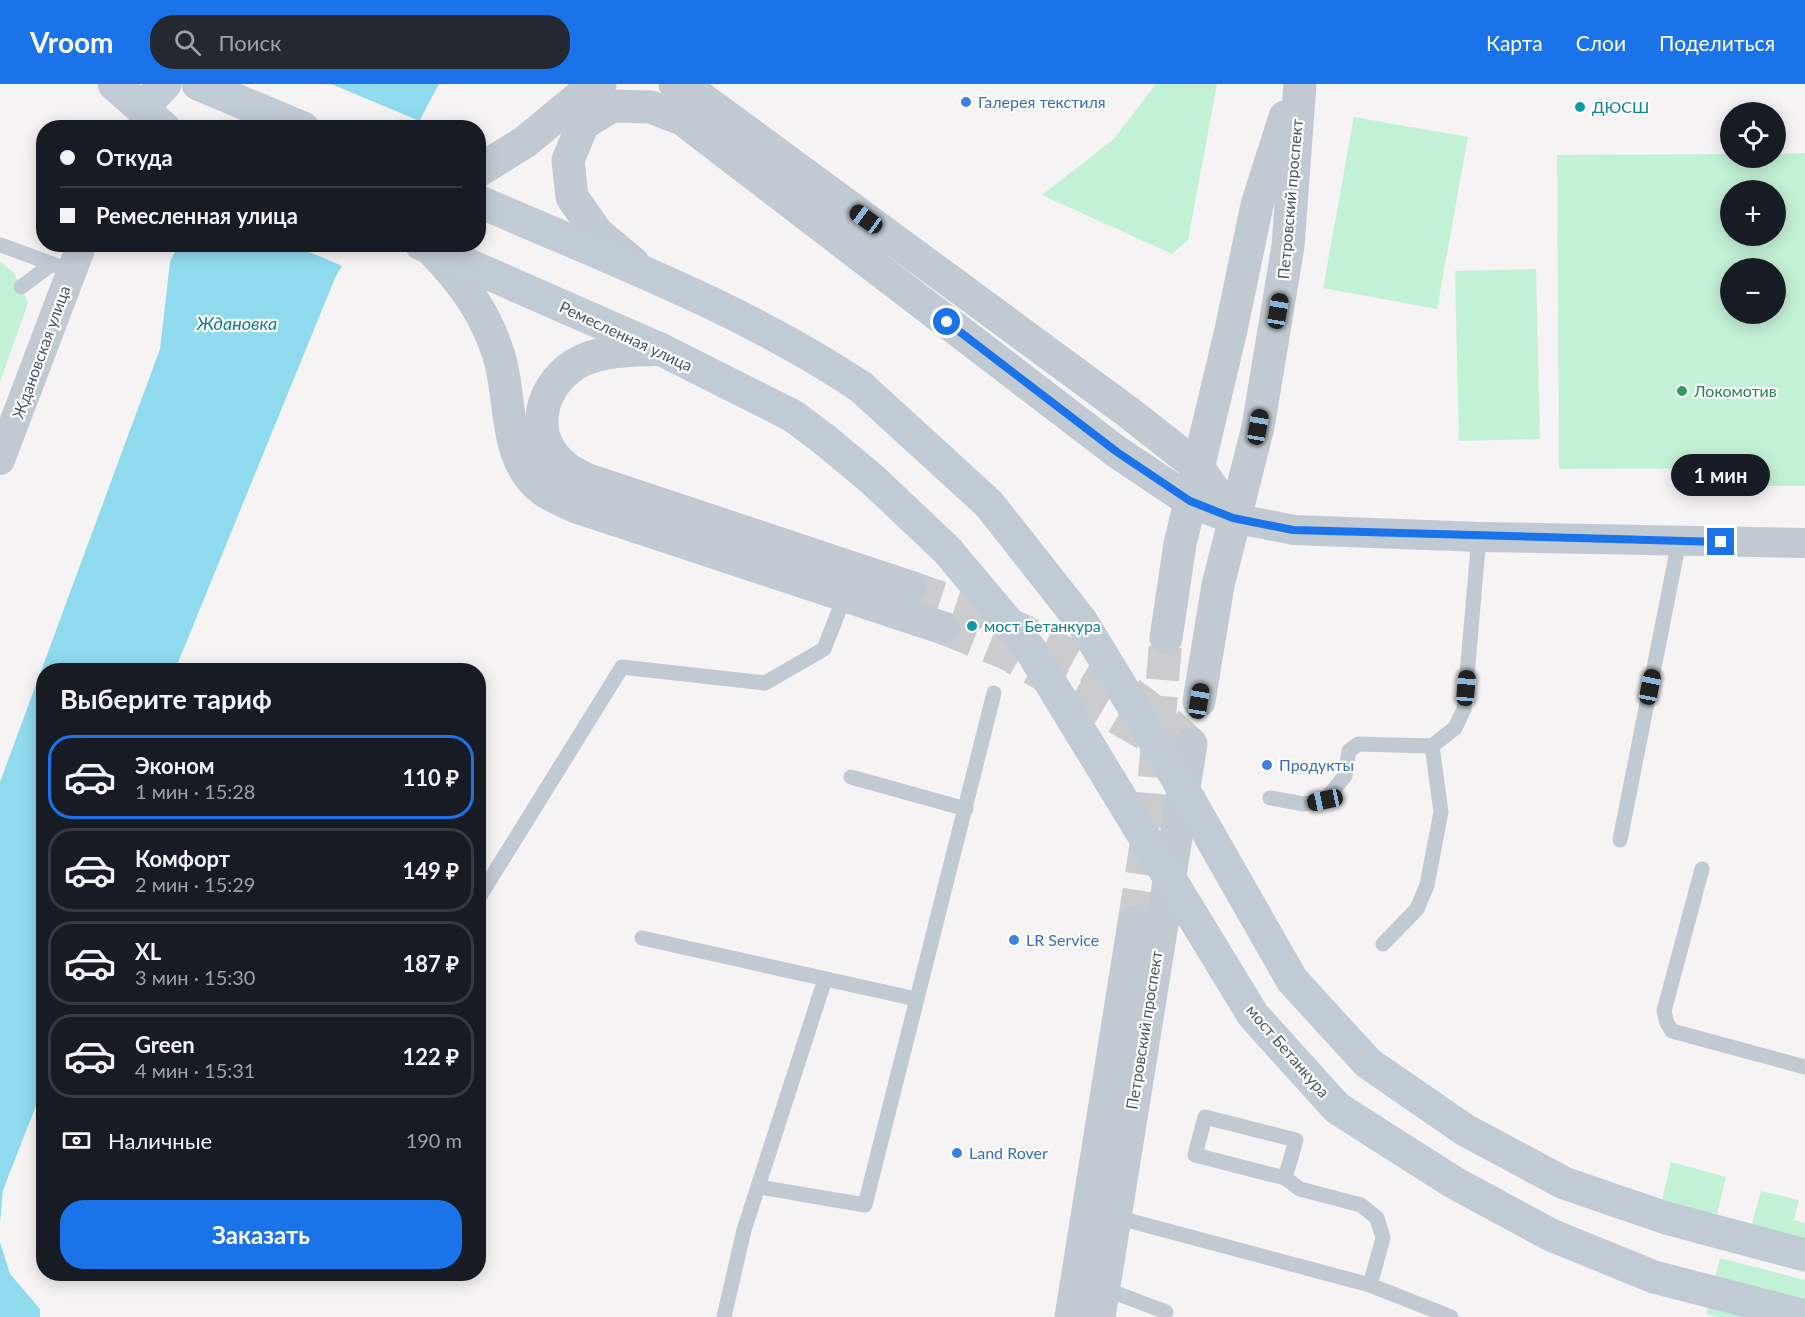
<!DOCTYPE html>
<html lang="ru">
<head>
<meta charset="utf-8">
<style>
	body { margin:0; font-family:Lato,sans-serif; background:#242831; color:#f1f3f6; height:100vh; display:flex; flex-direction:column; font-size:22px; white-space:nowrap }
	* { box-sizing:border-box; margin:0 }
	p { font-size:20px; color:#9ea1a6 }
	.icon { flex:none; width:33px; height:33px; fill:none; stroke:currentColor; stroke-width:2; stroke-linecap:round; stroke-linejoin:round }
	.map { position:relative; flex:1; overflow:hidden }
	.drawer { position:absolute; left:36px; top:579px; width:450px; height:618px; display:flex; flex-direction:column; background:#171b24; border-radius:24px; box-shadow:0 3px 15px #0003 }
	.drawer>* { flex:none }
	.top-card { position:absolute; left:36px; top:36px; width:450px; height:132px; border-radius:24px; box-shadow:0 3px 15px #0003; display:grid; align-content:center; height:132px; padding:0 24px; background:#171b24 }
	.tools { position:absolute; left:1720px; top:18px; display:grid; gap:12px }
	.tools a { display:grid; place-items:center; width:66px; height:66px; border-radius:50%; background:#171b24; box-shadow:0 3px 15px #0003; font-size:30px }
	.end { position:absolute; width:27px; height:27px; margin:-14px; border:8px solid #1a73e8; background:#fff; box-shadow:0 0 0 3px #fff }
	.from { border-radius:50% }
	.bubble { position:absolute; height:42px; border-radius:21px; background:#171b24; box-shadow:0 3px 15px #0003; font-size:20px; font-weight:700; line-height:42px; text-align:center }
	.car { position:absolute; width:18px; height:36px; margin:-18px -9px; border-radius:8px; box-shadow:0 0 4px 2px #0007; background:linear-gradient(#222 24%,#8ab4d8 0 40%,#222 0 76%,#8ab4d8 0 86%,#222 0) }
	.top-card b { display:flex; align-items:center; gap:21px; height:57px; font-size:22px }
	.top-card b+b { border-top:2px solid #363941 }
	.top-card i { width:15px; height:15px; background:#f1f3f6 }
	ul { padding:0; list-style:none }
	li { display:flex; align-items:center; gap:18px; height:84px; margin:0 12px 9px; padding:0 12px; border:3px solid #363941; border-radius:24px }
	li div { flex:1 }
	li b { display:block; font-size:22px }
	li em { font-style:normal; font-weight:700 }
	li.on { border-color:#1a73e8 }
	li>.icon { width:54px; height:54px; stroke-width:1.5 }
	h2 { padding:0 24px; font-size:27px; line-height:72px }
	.pay { display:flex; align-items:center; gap:15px; height:66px; padding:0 24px; font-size:22px }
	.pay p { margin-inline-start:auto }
	.button { display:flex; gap:12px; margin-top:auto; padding:12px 24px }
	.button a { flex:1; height:69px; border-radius:24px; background:#1a73e8; color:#fff; font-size:24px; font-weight:700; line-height:69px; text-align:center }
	header { display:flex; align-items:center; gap:36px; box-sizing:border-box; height:84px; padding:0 30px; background:#1a73e8; color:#fff }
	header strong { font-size:28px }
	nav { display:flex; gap:33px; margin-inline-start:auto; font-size:21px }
	.search { width:420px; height:54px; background:#242831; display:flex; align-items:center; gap:15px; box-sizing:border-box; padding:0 21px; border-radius:24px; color:#9ea1a6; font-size:22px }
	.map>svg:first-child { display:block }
	.green { fill:#c3f1d5; fill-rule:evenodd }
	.water { fill:#90daee }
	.pier { fill:#f5f3f3 }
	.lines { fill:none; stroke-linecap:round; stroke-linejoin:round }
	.tertiary-tunnel { stroke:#caccce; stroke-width:33; stroke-dasharray:33 16; stroke-linecap:butt }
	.service { stroke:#c1cad2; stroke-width:15 }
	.minor { stroke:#c1cad2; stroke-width:30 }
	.tertiary { stroke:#c1cad2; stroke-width:33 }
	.secondary { stroke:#c1cbd6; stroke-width:33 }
	.secondary-bridge { stroke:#c1cbd6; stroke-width:33 }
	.route { stroke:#1a73e8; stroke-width:8 }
	.shop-dot { fill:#3f7fe0; stroke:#fff; stroke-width:2 }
	.culture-dot { fill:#0f9aa8; stroke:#fff; stroke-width:2 }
	.leisure-dot { fill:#2e9e5b; stroke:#fff; stroke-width:2 }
	.labels { text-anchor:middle; stroke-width:4.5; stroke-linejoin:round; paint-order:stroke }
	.shop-label { font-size:16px; fill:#366cbe; stroke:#fff; text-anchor:start }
	.culture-label { font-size:16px; fill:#0d838f; stroke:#fff; text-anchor:start }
	.street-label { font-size:16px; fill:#4a5661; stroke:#fff }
	.leisure-label { font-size:16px; fill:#27864d; stroke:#fff; text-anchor:start }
	.water-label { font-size:18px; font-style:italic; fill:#0c7c9b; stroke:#fff }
</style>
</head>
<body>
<header>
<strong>Vroom</strong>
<div class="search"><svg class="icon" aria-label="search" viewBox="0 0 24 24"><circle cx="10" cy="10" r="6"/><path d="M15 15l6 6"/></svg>Поиск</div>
<nav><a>Карта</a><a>Слои</a><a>Поделиться</a></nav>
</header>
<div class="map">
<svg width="1805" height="1233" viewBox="0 0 1805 1233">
	<rect width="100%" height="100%" fill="#f5f3f3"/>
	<g class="green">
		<path d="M1156,0H1217L1188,156L1172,170L1042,111L1114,55Z"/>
		<path d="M1354,33L1468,53L1437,225L1323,204Z"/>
		<path d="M1805,69V402H1725V384L1559,385L1557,71L1731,70V74H1776V70ZM1731,106H1776V152H1731ZM1776,184V230H1731V184Z"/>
		<path d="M0,177L14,189L28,219L0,298Z"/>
		<path d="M1536,185L1540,355L1459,357L1455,187Z"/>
		<path d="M1671,1078L1726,1093L1715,1138L1660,1124Z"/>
		<path d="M1761,1107L1799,1116L1794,1136L1805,1139V1161L1750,1147Z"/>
		<path d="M1720,1174L1805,1196V1233H1718L1706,1230Z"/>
	</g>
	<g class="water">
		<path d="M251,0H439L416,43L231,44Z"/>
		<path d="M178,161H353L335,194L175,586H44L43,1004L3,1106L0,1139V698L160,265L170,178Z"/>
		<path d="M0,1158L10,1190L40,1225V1233H0Z"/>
	</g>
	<g class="pier">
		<path d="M247,0H331L422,38L419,44L228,43Z"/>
		<path d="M356,160L345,183L292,161V160Z"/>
	</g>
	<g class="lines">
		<g class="tertiary-tunnel">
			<path d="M910,503C941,515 975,523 1005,538C1072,570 1138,608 1191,660"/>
			<path d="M943,544L1006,569L1159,658"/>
			<path d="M1134,839L1152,723L1166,554"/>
		</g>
		<g class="service">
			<path d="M1,161L71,187"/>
			<path d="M21,203L52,180"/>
			<path d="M851,693L966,725"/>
			<path d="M1270,714L1304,720L1325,716L1345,692L1349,667L1358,660L1432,662L1455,644L1464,625L1479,453"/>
			<path d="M1620,756L1679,457"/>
			<path d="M1702,785L1664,927L1667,939L1672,947L1805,983"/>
			<path d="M478,815L622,583L765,599L824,565L845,511"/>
			<path d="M642,854L916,915"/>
			<path d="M1383,860L1417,825L1427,801L1441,728L1432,662"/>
			<path d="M1285,1094L1296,1056L1205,1033L1195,1071L1285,1094L1300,1105L1361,1121L1377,1134L1383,1154L1370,1201"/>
			<path d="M759,1103L865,1121L994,609"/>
			<path d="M1112,1132L1370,1201L1451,1233"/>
			<path d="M1100,1203L1166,1228"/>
			<path d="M724,1233L744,1146L825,895"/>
		</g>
		<g class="minor">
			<path d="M0,376L82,160"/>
			<path d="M1233,434L1294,446L1479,453L1805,459"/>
		</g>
		<g class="tertiary">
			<path d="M675,0L697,11L1128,328L1198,383L1233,434"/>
			<path d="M478,87L525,58L590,4L600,0"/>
			<path d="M431,165C462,197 486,229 499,272C512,313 503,376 542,405C551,412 564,417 574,422L943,544"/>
			<path d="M633,179L597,149L572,113L568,76L583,40L612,22L651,23L682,35L1117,368L1190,417L1233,434"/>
			<path d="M660,265C633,267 598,265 574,281C538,305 529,353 564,382C570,388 580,392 588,396L910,503"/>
			<path d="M1166,554L1180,460L1231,246L1257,121L1285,33"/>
			<path d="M1199,617L1218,501L1258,343L1288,162L1300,0"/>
			<path d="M1071,1233L1134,839"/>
			<path d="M1099,1233L1191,660"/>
		</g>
		<g class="secondary">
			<path d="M114,0L164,44"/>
			<path d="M198,0L303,44"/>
			<path d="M142,24L165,0"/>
			<path d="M478,117C608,174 743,224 861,303"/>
			<path d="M421,160L660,265L793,332L825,356"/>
		</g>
		<g class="secondary-bridge">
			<path d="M861,303L989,420L1082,538L1178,696L1292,896L1368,979L1465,1046L1564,1099L1666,1134L1805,1171"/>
			<path d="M825,356L873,396L947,466L1030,565L1253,931L1337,1024L1453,1098L1551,1151L1654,1193L1805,1232"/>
		</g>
	</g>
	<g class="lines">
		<path class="route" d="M947,238L1117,368L1190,417L1233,434L1293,446L1721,458"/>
	</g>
	<g class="shop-dot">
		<circle cx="966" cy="18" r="6"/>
		<circle cx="1267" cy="681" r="6"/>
		<circle cx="1014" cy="856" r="6"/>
		<circle cx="957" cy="1069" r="6"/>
	</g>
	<g class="culture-dot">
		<circle cx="1580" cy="23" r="6"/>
		<circle cx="972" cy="542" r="6"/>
	</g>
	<circle class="leisure-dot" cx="1682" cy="307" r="6"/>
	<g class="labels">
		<g class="shop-label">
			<text x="978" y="24">Галерея текстиля</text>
			<text x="1279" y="687">Продукты</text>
			<text x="1026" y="862">LR Service</text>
			<text x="969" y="1075">Land Rover</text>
		</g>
		<g class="culture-label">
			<text x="1592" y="29">ДЮСШ</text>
			<text x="984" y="548">мост Бетанкура</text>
		</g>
		<g class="street-label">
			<text transform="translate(1290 115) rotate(-85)" y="6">Петровский проспект</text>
			<text transform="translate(626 252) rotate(25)" y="6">Ремесленная улица</text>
			<text transform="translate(41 268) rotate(-70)" y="6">Ждановская улица</text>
			<text transform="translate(1144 946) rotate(-81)" y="6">Петровский проспект</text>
			<text transform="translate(1288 967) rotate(49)" y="6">мост Бетанкура</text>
		</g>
		<g class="leisure-label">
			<text x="1694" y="313">Локомотив</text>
		</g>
		<g class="water-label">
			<text x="237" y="246">Ждановка</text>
		</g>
	</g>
</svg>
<div class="tools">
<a><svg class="icon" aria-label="locate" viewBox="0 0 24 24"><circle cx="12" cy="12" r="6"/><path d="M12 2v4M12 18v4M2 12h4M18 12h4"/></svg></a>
<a>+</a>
<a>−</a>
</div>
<i class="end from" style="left:947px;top:238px"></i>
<i class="end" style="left:1721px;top:458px"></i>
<div class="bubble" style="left:1671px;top:370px;width:99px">1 мин</div>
<i class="car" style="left:866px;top:135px;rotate:306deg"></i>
<i class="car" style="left:1278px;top:227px;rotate:9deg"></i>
<i class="car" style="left:1258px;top:343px;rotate:10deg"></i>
<i class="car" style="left:1650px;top:603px;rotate:11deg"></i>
<i class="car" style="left:1466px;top:604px;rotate:5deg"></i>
<i class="car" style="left:1199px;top:617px;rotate:9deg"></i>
<i class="car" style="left:1325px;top:716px;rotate:258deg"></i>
<div class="top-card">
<b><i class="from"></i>Откуда</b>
<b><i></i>Ремесленная улица</b>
</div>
<section class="drawer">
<h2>Выберите тариф</h2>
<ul>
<li class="on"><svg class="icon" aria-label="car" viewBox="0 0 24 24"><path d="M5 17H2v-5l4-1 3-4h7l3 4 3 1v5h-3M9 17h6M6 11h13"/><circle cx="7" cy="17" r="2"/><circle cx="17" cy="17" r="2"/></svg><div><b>Эконом</b><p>1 мин · 15:28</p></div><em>110 ₽</em></li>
<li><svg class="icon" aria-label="car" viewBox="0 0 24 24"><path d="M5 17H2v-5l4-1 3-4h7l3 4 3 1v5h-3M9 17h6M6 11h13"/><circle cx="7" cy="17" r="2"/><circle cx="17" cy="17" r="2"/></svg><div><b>Комфорт</b><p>2 мин · 15:29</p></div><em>149 ₽</em></li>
<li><svg class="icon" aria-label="car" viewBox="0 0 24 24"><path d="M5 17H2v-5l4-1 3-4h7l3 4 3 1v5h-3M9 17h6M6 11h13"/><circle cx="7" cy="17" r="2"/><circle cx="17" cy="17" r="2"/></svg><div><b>XL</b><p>3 мин · 15:30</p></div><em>187 ₽</em></li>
<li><svg class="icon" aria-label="car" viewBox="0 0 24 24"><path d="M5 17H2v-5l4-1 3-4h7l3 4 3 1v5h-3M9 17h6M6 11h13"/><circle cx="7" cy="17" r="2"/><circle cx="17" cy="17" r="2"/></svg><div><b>Green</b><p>4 мин · 15:31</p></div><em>122 ₽</em></li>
</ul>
<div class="pay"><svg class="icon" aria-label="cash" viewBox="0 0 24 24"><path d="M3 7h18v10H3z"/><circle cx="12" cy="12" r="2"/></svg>Наличные<p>190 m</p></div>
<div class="button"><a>Заказать</a></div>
</section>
</div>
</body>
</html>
